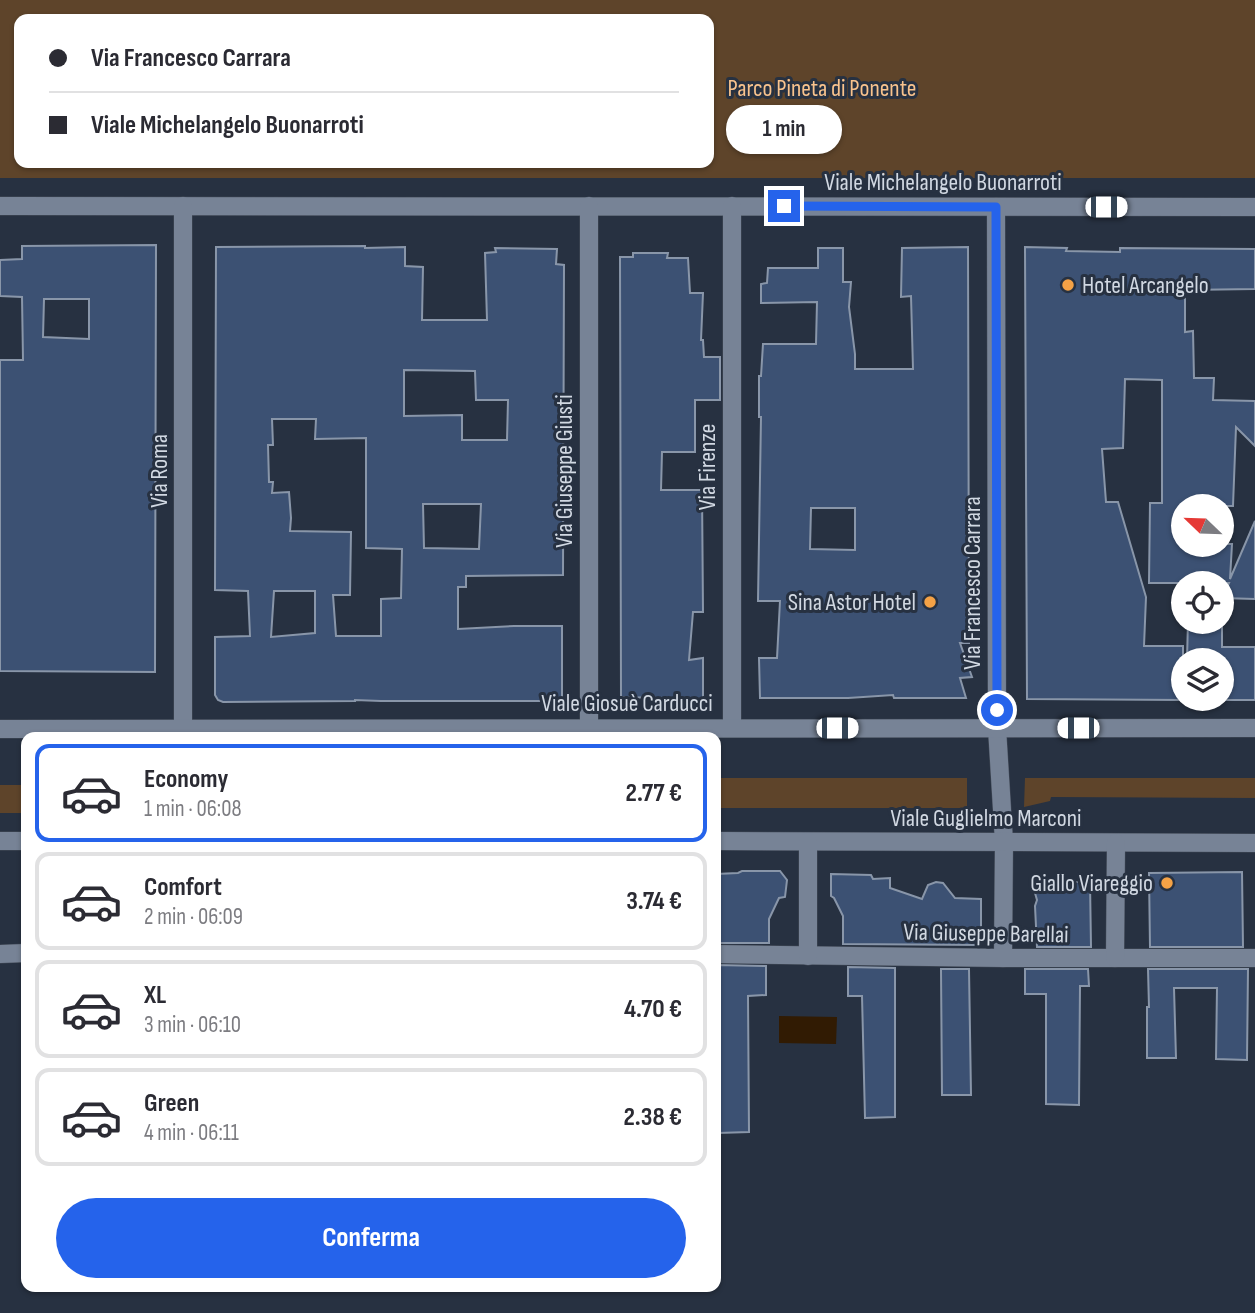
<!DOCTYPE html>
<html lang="it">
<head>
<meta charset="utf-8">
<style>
	body { margin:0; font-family:"Sofia Sans Condensed",sans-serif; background:#f2f2f3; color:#2b2b33; height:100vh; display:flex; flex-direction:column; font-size:26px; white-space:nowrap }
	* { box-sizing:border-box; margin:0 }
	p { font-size:23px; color:#7c7c81 }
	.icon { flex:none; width:38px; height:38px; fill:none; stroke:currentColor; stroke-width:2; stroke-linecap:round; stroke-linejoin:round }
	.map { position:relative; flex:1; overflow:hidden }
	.details { position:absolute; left:21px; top:732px; width:700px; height:560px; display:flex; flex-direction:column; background:#fff; border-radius:14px; box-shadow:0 2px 5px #0004 }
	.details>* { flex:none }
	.guide { position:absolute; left:14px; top:14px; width:700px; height:154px; border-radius:14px; box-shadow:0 2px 5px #0004; display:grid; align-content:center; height:154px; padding:0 35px; background:#fff }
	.needle { width:46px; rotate:293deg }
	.fabs { position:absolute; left:1171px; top:494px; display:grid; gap:14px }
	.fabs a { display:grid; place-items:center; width:63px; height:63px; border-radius:50%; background:#fff; box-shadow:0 2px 5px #0004; font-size:35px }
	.end { position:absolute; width:32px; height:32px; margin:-16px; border:9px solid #2563eb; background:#fff; box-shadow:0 0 0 4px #fff }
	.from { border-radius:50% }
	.bubble { position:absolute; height:49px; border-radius:24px; background:#fff; box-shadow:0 2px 5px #0004; font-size:23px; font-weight:700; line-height:49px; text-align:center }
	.car { position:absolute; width:21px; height:42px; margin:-21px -10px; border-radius:9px; box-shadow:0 0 5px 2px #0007; background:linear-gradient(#fff 24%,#345 0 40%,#fff 0 76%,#345 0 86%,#fff 0) }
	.guide b { display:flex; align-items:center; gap:24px; height:66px; font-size:26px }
	.guide b+b { border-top:2px solid #e1e1e2 }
	.guide i { width:18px; height:18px; background:#2b2b33 }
	ul { padding:12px 0 0; list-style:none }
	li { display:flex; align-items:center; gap:21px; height:98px; margin:0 14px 10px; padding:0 21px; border:4px solid #e1e1e2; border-radius:14px }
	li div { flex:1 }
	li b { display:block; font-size:26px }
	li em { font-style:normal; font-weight:700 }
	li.active { border-color:#2563eb }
	li>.icon { width:63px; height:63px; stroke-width:1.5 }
	.action { display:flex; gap:14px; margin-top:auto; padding:14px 35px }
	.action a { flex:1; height:80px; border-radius:42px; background:#2563eb; color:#fff; font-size:28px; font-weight:700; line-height:80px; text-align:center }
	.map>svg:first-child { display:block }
	.green { fill:#5e442a; fill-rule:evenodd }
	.water { fill:#311b03 }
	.building { fill:#3c5173; stroke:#8996a9; stroke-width:2; fill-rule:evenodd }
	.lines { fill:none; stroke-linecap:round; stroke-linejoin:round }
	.minor-casing { stroke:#464e5b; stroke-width:19 }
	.minor { stroke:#778396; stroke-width:18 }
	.route { stroke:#2563eb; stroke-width:9 }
	.poi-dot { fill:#f5a246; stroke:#273141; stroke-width:2.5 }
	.labels { text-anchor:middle; stroke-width:6; stroke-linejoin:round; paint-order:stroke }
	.park-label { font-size:24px; fill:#f9c38d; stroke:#273141 }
	.street-label { font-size:24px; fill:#d1d8e2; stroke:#273141 }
	.poi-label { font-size:24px; fill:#d1d8e2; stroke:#273141; text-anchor:end }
</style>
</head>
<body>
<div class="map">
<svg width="1255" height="1313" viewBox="0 0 1255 1313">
	<rect width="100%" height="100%" fill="#273141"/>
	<g class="green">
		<path d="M0,0H1255V178H0ZM19,19H709V163H19Z"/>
		<rect x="716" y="778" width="251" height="30"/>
		<path d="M1025,778H1255V798L1051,797L1050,801L1024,807Z"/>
		<rect x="0" y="785" width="26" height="28"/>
	</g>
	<path class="water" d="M779,1016L837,1017L836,1044L779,1043Z"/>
	<g class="building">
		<path d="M156,245L155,672L0,671V360H23L22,297L0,296V260L22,259V246ZM44,299H89V339L43,337Z"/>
		<path d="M365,246V248L405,247V266L423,267L422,320H487L485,253L496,252L495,248L557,249L556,264L564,265L563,575L466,576V587H458V629L514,626H562V701H381L355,700V701L223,702L218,700L215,695V637L250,636L248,591L215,590L216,247ZM404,370L475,371L476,400H508L507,440H462V415L404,416ZM272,419H316L315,439L366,438V548L402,549L401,598L381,599V636H336L333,595H350L351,532L290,531L291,518L289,492L272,493L273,482H269L268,445H273ZM423,504H481L479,549L424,548ZM274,591H315V633L271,637Z"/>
		<path d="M968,247L969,643H960L972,677L960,678L966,698H894L893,695L848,698H760L759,658H777L780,601H758L761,417H759V376H761L763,344H816L817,302L761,303V284L767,283L768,268H818V248H843V282H851L849,307L855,354V369H913L911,296L901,297L902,248ZM811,508H855V550L810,549Z"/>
		<path d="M1025,247L1067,248L1066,251L1120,252V248L1255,249V289L1185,290V332L1193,331L1194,378H1214L1213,400L1255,401V446L1236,427L1233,506H1183V544H1232L1230,579L1255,521V599L1222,598L1229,583H1149L1150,503H1162V380L1125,379L1123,448L1102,449L1106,502H1118L1146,597L1144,646H1183V700L1027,699Z"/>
		<path d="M633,253H668L667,258H688L690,293H703L701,340H703L704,357H720V400H695V452H662L661,490H702L703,612H693L689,660L703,658V701H663V698L621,697L620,257H633Z"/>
		<path d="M1188,621H1222V647H1255V700H1222V660H1187Z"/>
		<path d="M742,871H780L787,880L785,897L779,898L769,919V943H716V874L738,873Z"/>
		<path d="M1242,872L1243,947H1150L1149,873Z"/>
		<path d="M831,874L871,875L873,879L890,878V888L922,899L928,885L936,882L943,883L955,898L981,899V945L843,944V916L834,898L831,896Z"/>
		<path d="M1056,882H1090L1091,947H1037L1035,906L1037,900L1035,893L1037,883Z"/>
		<path d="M716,965L766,966V995L748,996L749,1132L718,1133Z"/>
		<path d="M848,967L895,968V1117L865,1118L862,996H848Z"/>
		<path d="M941,969H969L971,1095H942Z"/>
		<path d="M1025,969H1088L1089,986H1080L1079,1105L1046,1104V994H1025Z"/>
		<path d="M1148,969H1248L1247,1060L1216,1059L1217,988H1174L1176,1058H1147V1007H1149Z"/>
	</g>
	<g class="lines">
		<defs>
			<g id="minor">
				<path d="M0,206L1255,207"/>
				<path d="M183,206V737"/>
				<path d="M589,206V737"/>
				<path d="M732,206V728"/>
				<path d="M996,207L997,728L1004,842L1003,958"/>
				<path d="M0,729L1255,728"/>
				<path d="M0,841H26"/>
				<path d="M716,841L1255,843"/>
				<path d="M0,954L26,953"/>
				<path d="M716,954L1003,958H1255"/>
				<path d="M808,956V842"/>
				<path d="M1115,958L1116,843"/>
			</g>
		</defs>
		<use href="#minor" class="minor-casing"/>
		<use href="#minor" class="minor"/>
	</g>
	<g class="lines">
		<path class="route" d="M784,206L996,207L997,710"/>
	</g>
	<g class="poi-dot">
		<circle cx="1068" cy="285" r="7"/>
		<circle cx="930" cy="602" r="7"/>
		<circle cx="1167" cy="883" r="7"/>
	</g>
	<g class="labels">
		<g class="park-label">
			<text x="822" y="96">Parco Pineta di Ponente</text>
		</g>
		<g class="street-label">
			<text x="943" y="190">Viale Michelangelo Buonarroti</text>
			<text transform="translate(707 467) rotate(-90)" y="8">Via Firenze</text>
			<text transform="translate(159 471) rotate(-90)" y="8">Via Roma</text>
			<text transform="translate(564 471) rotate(-90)" y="8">Via Giuseppe Giusti</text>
			<text transform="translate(972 583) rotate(-90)" y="8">Via Francesco Carrara</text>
			<text x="627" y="711">Viale Giosuè Carducci</text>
			<text x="986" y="826">Viale Guglielmo Marconi</text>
			<text transform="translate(986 933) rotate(1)" y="8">Via Giuseppe Barellai</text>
		</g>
		<g class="poi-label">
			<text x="1082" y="293" text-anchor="start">Hotel Arcangelo</text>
			<text x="916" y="610">Sina Astor Hotel</text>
			<text x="1153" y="891">Giallo Viareggio</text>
		</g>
	</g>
</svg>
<div class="fabs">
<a><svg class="needle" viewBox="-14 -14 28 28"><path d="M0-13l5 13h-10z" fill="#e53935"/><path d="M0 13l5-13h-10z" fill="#7c7c81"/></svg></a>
<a><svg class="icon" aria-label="locate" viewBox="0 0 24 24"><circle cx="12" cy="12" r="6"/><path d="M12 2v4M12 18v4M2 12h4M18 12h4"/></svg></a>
<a><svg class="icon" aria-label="layers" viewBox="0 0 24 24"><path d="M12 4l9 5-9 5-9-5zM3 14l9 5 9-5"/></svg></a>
</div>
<i class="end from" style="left:997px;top:710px"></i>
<i class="end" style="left:784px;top:206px"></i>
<div class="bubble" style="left:726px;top:105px;width:116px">1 min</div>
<i class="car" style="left:1106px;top:207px;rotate:90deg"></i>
<i class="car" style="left:837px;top:728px;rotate:90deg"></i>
<i class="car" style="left:1078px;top:728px;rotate:270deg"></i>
<div class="guide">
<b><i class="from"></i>Via Francesco Carrara</b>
<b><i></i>Viale Michelangelo Buonarroti</b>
</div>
<section class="details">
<ul>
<li class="active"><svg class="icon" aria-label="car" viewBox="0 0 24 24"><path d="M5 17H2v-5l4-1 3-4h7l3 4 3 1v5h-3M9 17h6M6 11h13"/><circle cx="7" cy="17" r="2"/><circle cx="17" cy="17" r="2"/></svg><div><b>Economy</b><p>1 min · 06:08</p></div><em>2.77 €</em></li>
<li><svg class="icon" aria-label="car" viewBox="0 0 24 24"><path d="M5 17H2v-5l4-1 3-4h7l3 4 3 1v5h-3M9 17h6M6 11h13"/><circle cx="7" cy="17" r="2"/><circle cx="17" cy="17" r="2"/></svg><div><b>Comfort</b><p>2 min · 06:09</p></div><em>3.74 €</em></li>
<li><svg class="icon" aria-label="car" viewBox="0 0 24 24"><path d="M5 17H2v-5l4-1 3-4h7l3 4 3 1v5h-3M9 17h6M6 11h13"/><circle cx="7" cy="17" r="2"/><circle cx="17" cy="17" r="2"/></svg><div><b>XL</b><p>3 min · 06:10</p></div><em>4.70 €</em></li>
<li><svg class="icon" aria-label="car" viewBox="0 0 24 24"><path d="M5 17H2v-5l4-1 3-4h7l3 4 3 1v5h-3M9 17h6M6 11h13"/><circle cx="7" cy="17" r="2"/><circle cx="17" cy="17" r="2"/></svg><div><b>Green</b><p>4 min · 06:11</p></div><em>2.38 €</em></li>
</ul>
<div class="action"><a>Conferma</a></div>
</section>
</div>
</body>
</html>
